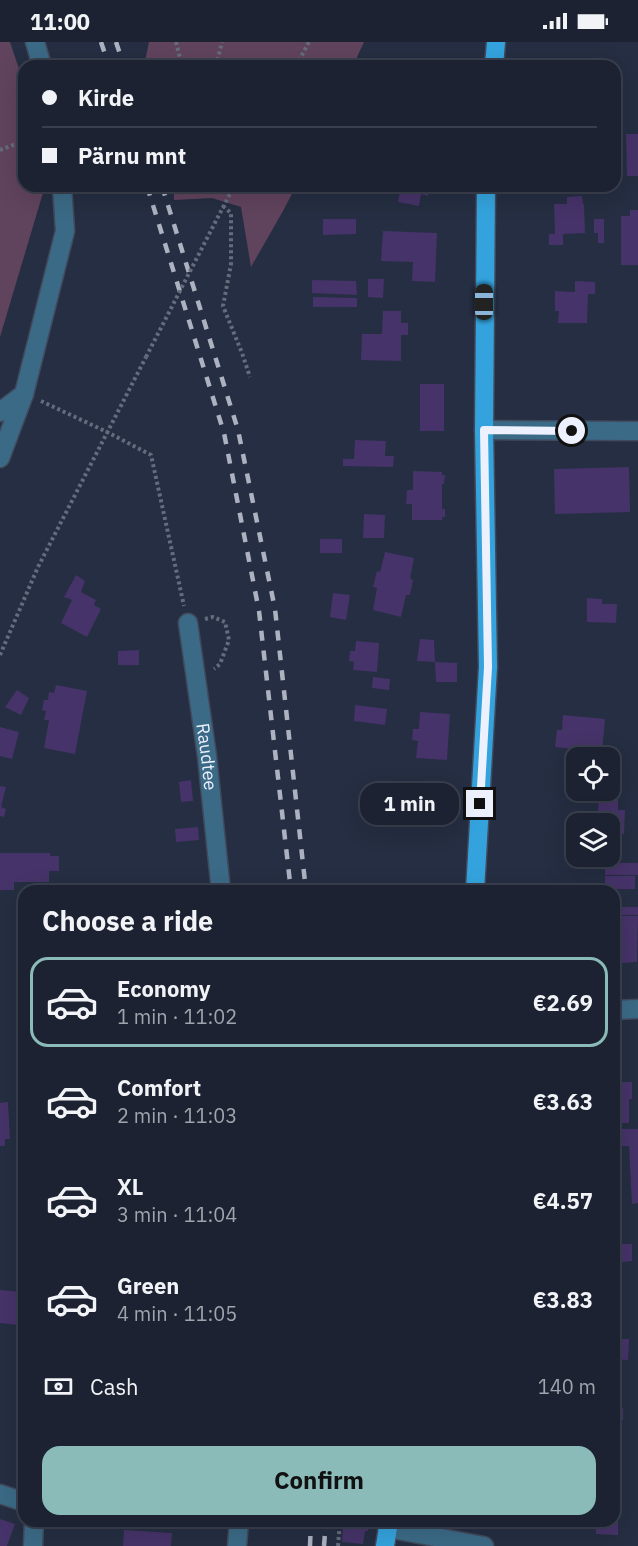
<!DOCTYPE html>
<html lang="en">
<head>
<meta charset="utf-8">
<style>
	body { margin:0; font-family:"IBM Plex Sans",sans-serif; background:#252a3a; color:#f1f3f6; height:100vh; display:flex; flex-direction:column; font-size:22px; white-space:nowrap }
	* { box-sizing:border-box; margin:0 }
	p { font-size:20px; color:#a0a4ac }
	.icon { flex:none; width:33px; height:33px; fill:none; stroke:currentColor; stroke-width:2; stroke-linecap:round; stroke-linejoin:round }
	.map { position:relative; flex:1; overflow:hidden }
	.side { position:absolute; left:18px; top:843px; width:602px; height:642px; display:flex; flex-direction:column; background:#1c2232; border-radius:18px; box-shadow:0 6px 24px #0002,0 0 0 2px #3a3f4d }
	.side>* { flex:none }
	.guide { position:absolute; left:18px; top:18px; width:603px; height:132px; border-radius:18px; box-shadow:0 6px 24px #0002,0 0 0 2px #3a3f4d; display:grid; align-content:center; height:132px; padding:0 24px; background:#1c2232 }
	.tools { position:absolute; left:566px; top:705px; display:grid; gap:12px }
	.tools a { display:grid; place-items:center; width:54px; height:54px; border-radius:12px; background:#1c2232; box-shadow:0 6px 24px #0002,0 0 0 2px #3a3f4d; font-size:30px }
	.end { position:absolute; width:27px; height:27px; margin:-14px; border:8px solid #edf1fd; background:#111; box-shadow:0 0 0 3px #111 }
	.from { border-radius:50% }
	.bubble { position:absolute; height:42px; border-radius:18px; background:#1c2232; box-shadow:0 6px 24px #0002,0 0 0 2px #3a3f4d; font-size:20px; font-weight:800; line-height:42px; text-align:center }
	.car { position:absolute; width:18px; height:36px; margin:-18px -9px; border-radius:8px; box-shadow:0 0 4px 2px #0007; background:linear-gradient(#222 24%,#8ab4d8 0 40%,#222 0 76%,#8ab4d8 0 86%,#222 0) }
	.guide b { display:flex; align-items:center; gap:21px; height:57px; font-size:22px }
	.guide b+b { border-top:2px solid #3a3f4d }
	.guide i { width:15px; height:15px; background:#f1f3f6 }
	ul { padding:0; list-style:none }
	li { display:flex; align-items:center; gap:18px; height:90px; margin:0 12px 9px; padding:0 12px; border:3px solid transparent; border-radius:18px }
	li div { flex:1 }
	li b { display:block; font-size:22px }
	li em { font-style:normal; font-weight:800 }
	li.selected { border-color:#8bbbb9 }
	li>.icon { width:54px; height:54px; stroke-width:1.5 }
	h2 { padding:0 24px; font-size:27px; line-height:72px }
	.pay { display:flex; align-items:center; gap:15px; height:66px; padding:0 24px; font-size:22px }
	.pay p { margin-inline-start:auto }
	.button { display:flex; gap:12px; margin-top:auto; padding:12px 24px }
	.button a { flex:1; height:69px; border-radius:18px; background:#8bbbb9; color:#111; font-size:24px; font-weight:800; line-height:69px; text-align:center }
	.status { display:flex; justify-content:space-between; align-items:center; height:42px; padding:0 30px; background:#1c2232; direction:ltr }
	.status svg { height:16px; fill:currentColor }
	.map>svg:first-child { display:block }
	.green { fill:#60435d }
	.building { fill:#463369 }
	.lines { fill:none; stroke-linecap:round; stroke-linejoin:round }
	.minor-casing { stroke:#41495c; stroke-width:21 }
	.major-casing { stroke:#41495c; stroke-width:21 }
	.path { stroke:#646c7d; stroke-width:4; stroke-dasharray:3 3; stroke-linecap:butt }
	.minor { stroke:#3b6a86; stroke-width:18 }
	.major { stroke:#34a3dd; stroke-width:18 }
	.rail { stroke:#adb2c1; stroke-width:4.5; stroke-dasharray:10 10; stroke-linecap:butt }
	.path-bridge { stroke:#646c7d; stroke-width:4; stroke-dasharray:3 3; stroke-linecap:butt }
	.route { stroke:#edf1fd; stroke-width:8 }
	.labels { text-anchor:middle; stroke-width:5; stroke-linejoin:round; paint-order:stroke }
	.street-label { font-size:18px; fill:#edf1fd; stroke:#12161f }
</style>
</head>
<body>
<div class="status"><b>11:00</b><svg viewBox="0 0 49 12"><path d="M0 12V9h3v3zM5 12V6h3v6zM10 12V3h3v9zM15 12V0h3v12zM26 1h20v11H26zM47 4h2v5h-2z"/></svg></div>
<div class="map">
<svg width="638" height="1504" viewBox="0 0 638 1504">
	<rect width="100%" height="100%" fill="#252e42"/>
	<g class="green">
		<path d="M0,0H10L24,42V144H45L0,295Z"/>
		<path d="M149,0H364L353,24H147L145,19Z"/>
		<path d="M174,144H296L283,169L251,225L241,165L212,156L174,158Z"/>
	</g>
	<g class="building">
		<path d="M626,92H638V134H627Z"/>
		<path d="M389,144H430L428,154L421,152L419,164L398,160L400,150L388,148Z"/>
		<path d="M582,154L583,162H584L585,191L563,192V203H549V192H555L554,162H567V155Z"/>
		<path d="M630,168H638V223H621V174H630Z"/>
		<path d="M323,177H356V192L323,193Z"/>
		<path d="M594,177H604V201H598V191H594Z"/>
		<path d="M383,189L437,191L435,240L412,239L413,220L381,219Z"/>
		<path d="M368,237H384L383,256L368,255Z"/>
		<path d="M312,238L356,239L357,253L312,251Z"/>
		<path d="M575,239L595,240V252H588L587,281H558L559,269H555V249L575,250Z"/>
		<path d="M313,255L357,256V265H313Z"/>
		<path d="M383,269H401V281H408V293H401V319L361,318L362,292H382Z"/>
		<rect x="420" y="342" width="24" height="47"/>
		<path d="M355,398L386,399L385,414H394L393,425L343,424V417H354Z"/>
		<path d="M629,425L630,470L555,472L554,427Z"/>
		<path d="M413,429L442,430V433H445L444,442H442V467H445V475H442V478H412V462H406L407,448H413Z"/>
		<path d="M364,472L385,473L384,496H363Z"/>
		<rect x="320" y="497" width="22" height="14"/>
		<path d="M385,510L414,516L410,536L413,538L410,553H406L401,575L373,568L377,546L373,545L377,529L380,530Z"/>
		<path d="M76,533L85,539L81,550L96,558L94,563L101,567L87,595L61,581L72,558L64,555Z"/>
		<path d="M333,551L350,553L346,578L330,575Z"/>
		<path d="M587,556L602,557V562H617L616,581L587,580Z"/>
		<path d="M420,597L434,598L435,620L417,619Z"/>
		<path d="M356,599L379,601L377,630L353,628L354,620L349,619L350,609H355Z"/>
		<path d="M139,608V623H118V609Z"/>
		<path d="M435,620L457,621V640H436Z"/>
		<path d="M373,635L390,637L389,648L372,646Z"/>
		<path d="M56,643L87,649L75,712L44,706L49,678H44L46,669L42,668L44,658H48L49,650L54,651Z"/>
		<path d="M17,648L29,656L21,673L5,665Z"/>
		<path d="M355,663L387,667L385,683L354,679Z"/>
		<path d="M420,670L450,672L447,718L416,716L418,699L412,698L413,687H419Z"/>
		<path d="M563,673L605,677L602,710L555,705L557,688H562Z"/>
		<path d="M0,685L19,690L12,717L0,714Z"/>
		<path d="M191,738L193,759L181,760L179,740Z"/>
		<path d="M0,744L6,745L1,765L6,767L4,775L0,774Z"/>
		<path d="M599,756L618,757V768H625L624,792L618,791V798L609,797V782H597Z"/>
		<path d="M198,785L199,798L176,800L175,787Z"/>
		<path d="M0,811H50V814H59V829H49V840H14V848H0Z"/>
		<rect x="605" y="821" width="33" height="12"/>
		<rect x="605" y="834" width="30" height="13"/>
		<rect x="614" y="865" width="24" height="8"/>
		<path d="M614,874H638L637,920L622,921V911H614Z"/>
		<path d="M614,1040H632V1057H629V1081H614Z"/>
		<path d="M8,1060L10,1097H5V1104H0V1061Z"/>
		<path d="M622,1087H638V1161L632,1162L629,1104H622Z"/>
		<path d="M614,1188H620L621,1202H632V1219L622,1220V1232L614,1233Z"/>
		<path d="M0,1248L23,1250L22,1260H24V1275L20,1274L19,1283L0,1281Z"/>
		<path d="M614,1297H629L628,1318L614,1317Z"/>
		<path d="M614,1339H618L619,1366H623V1378H619V1405H614Z"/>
		<path d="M614,1467H618V1493L596,1492V1479H614Z"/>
		<path d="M0,1477L15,1482L7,1504H0Z"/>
		<path d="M351,1479H369L368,1489H365L363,1502L342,1500L343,1483L351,1484Z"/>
		<path d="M124,1488L172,1491L171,1504H123Z"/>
	</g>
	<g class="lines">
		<defs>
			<g id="minor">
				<path d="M35,0L42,24"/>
				<path d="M0,370L24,352"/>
				<path d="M484,388L638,389"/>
				<path d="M0,416L24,352L65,189L62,144"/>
				<path id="s1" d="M188,581L207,714L221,849"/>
				<path d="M614,968L638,967"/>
				<path d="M0,1452L24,1460"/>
				<path d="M387,1486L484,1504"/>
				<path d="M33,1504L34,1479"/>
				<path d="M237,1504L239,1479"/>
			</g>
			<g id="major">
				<path d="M494,24L496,0"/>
				<path d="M475,849L488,625L484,388L486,144"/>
				<path d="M385,1504L389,1479"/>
			</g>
		</defs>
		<use href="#minor" class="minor-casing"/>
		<use href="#major" class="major-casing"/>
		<g class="path">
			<path d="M176,0L182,24"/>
			<path d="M216,24L222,0"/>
			<path d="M296,24L309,0"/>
			<path d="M0,108L24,99"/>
			<path d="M195,144L196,151"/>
			<path d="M223,164L231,171V222L223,264L242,311L250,335"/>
			<path d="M220,171L234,144"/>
			<path d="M41,359L107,390L151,413L184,564"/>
			<path d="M205,577L213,575L225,580L229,598L220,622L214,627"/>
			<path d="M0,613L38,525L146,315"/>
			<path d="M184,1479L220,1482"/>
			<path d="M338,1504L340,1479"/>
		</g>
		<use href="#minor" class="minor"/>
		<use href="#major" class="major"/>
		<g class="rail">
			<path d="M101,0L109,24"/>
			<path d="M116,0L124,24"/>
			<path d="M147,144L224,391L259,569L291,849"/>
			<path d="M162,144L238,388L275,567L306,849"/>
			<path d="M310,1504L311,1479"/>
			<path d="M324,1504L326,1479"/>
		</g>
		<path class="path-bridge" d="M146,315L220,171"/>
	</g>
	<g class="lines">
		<path class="route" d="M480,762L488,625L484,388L572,389"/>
	</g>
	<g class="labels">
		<g class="street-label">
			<text dy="6" stroke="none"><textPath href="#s1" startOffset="135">Raudtee</textPath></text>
		</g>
	</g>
</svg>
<div class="tools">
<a><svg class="icon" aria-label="locate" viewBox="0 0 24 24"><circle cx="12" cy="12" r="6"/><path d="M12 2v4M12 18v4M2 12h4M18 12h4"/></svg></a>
<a><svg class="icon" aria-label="layers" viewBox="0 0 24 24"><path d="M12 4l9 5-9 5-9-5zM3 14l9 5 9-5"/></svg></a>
</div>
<i class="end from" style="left:572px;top:389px"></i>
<i class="end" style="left:480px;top:762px"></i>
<div class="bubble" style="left:360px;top:741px;width:99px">1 min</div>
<i class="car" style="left:484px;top:260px;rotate:0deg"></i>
<div class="guide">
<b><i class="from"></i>Kirde</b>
<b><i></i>Pärnu mnt</b>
</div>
<section class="side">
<h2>Choose a ride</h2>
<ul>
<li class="selected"><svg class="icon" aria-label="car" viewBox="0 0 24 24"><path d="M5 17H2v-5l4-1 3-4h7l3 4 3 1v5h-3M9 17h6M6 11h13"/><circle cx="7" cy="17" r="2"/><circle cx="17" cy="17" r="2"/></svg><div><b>Economy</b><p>1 min · 11:02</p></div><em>€2.69</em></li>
<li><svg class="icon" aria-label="car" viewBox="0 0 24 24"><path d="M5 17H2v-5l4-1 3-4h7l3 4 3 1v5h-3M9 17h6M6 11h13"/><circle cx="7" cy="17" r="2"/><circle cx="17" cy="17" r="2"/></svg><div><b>Comfort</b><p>2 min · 11:03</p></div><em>€3.63</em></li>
<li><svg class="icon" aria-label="car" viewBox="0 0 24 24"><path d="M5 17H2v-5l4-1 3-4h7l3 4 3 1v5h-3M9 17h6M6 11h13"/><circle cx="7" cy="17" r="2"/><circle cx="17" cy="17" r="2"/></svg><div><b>XL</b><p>3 min · 11:04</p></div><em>€4.57</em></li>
<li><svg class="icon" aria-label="car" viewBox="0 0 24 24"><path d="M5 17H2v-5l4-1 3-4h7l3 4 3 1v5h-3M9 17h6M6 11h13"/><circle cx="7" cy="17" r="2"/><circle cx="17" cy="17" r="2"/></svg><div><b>Green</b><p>4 min · 11:05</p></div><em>€3.83</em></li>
</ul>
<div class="pay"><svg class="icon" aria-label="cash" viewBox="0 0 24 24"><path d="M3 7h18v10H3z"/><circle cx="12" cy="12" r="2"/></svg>Cash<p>140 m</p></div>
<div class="button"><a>Confirm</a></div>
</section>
</div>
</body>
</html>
